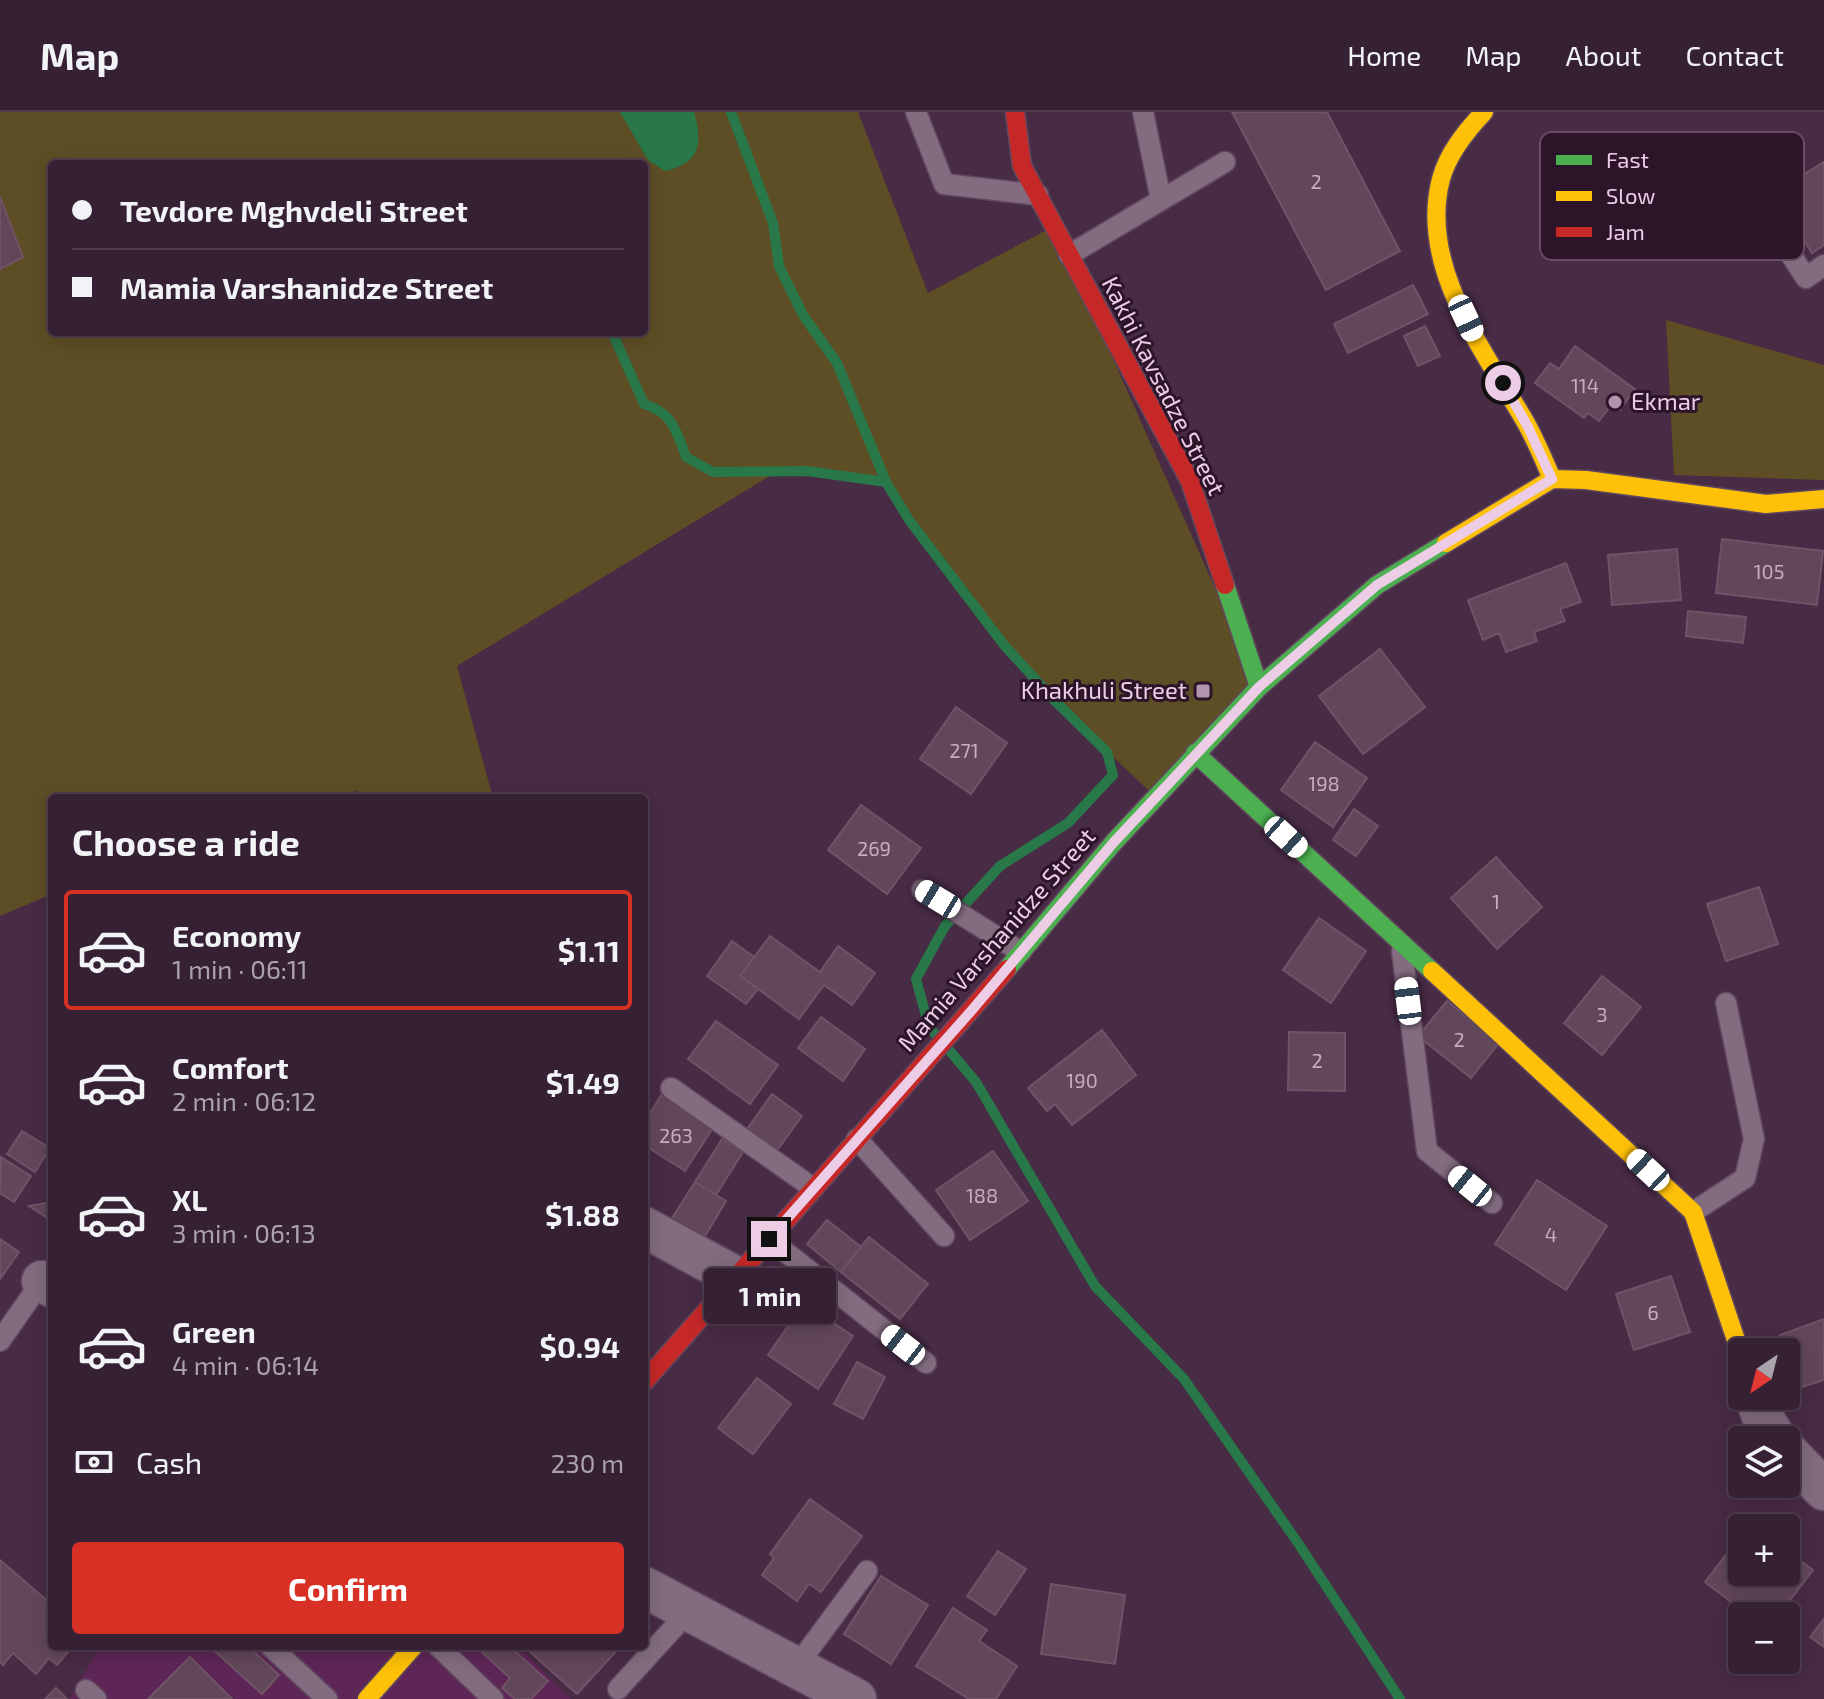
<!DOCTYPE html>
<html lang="en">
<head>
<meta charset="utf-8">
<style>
	body { margin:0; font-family:"Exo 2",sans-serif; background:#412d40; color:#f1f3f6; height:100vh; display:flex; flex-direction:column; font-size:30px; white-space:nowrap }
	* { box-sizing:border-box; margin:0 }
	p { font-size:26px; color:#aaa3ac }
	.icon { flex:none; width:44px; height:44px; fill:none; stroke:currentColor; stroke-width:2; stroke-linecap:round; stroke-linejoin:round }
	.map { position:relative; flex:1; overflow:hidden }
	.side { position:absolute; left:48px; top:682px; width:600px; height:856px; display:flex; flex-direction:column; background:#362034; border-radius:8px; box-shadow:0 4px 20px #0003,0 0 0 2px #503e4f }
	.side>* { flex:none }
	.hud { position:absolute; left:48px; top:48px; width:600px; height:176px; border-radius:8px; box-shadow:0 4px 20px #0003,0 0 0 2px #503e4f; display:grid; align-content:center; height:176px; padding:0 24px; background:#362034 }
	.needle { width:52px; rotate:215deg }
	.tools { position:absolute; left:1728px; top:1226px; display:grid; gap:16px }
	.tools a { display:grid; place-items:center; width:72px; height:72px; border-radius:8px; background:#362034; box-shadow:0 4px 20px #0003,0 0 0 2px #503e4f; font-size:40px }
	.end { position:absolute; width:36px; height:36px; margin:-18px; border:10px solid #edcce6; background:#111; box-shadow:0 0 0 4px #111 }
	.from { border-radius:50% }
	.bubble { position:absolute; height:56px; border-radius:8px; background:#362034; box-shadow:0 4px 20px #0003,0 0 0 2px #503e4f; font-size:26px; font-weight:700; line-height:56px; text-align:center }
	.car { position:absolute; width:24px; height:48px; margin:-24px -12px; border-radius:10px; box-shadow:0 0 6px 2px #0007; background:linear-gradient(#fff 24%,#345 0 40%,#fff 0 76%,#345 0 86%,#fff 0) }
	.hud b { display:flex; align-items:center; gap:28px; height:76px; font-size:30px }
	.hud b+b { border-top:2px solid #503e4f }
	.hud i { width:20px; height:20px; background:#f1f3f6 }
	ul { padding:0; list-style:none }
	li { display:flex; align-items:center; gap:24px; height:120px; margin:0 16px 12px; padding:0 8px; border:4px solid transparent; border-radius:8px }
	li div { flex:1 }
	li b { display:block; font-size:30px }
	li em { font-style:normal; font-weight:700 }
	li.active { border-color:#d93025 }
	li>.icon { width:72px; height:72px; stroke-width:1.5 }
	h2 { padding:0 24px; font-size:36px; line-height:96px }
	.pay { display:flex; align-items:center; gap:20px; height:88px; padding:0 24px; font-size:30px }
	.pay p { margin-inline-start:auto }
	.action { display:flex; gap:16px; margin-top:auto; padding:16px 24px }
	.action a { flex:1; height:92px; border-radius:8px; background:#d93025; color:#fff; font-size:32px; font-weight:700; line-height:92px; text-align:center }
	header { display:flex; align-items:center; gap:48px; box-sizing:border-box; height:112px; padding:0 40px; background:#362034; border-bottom:2px solid #503e4f }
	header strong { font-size:38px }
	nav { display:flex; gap:44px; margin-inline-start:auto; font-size:28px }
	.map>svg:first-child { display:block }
	.built { fill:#5e2657 }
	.green { fill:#5e4e26; fill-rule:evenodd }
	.water { fill:#287849 }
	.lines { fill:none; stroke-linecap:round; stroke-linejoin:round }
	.stream { stroke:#287849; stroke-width:10 }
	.building { fill:#62475a; stroke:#6f5366; stroke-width:2 }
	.lane-casing { stroke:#62485e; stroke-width:23 }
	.street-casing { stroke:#62485e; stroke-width:43 }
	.fast-casing { stroke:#62485e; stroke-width:21 }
	.slow-casing { stroke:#62485e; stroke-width:21 }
	.jam-casing { stroke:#62485e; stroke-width:21 }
	.lane { stroke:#836c80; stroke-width:20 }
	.street { stroke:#836c80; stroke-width:40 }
	.fast { stroke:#4caf50; stroke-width:18 }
	.slow { stroke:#ffc107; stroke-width:18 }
	.jam { stroke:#c62828; stroke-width:18 }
	.route { stroke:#edcce6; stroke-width:10 }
	.poi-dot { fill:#b394ae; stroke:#2d1529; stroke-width:3 }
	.labels { text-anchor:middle; stroke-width:6; stroke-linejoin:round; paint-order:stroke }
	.number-label { font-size:20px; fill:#caabc3 }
	.street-label { font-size:24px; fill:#edcce6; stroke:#2d1529 }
	.poi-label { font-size:24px; fill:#edcce6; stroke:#2d1529; text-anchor:start }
	.key { fill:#2d1529; stroke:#674c62; stroke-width:2 }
	.key-label { font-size:22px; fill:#edcce6 }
</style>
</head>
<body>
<header>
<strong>Map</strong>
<nav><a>Home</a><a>Map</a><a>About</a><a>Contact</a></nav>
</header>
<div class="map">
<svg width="1824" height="1587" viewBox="0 0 1824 1587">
	<rect width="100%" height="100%" fill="#482b45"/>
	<path class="built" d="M100,1534H518L570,1587H70Z"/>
	<g class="green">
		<path d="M0,0H858L928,181L1054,114L1259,575L1156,685C1052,590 960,491 886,370L773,362L457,554L493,686H371L357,679L330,686H52V782L0,804V157L23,145L0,85ZM52,52H644V220H52Z"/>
		<path d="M1666,208L1824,253V368L1674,363Z"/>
	</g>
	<path class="water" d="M620,0H694C703,32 700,51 665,59L648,48Z"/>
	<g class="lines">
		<g class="stream">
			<path d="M731,0L773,111L779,154L803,203L837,251L886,370L909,408L1004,533L1058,592L1107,640L1113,663L1068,711L1000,754L945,814L916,867L929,915L936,923"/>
			<path d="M612,220L644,292C672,300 677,320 686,345L713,360L807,359L886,370"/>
			<path d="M949,938L976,970L1095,1174L1184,1267L1298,1431L1400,1587"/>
		</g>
	</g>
	<g class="building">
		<path d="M1232,0H1327L1400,139L1326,178Z"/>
		<path d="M1824,50V133L1812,141L1774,80Z"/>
		<path d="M0,85L23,145L0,157Z"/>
		<path d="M1413,173L1428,202L1348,241L1334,212Z"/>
		<path d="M1425,214L1440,244L1418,254L1404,224Z"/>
		<path d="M1575,234L1635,277L1620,298L1612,292L1599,309L1588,301L1584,306L1535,271L1550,251L1559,257Z"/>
		<path d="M1722,427L1823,439L1817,493L1716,481Z"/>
		<path d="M1677,437L1681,488L1612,493L1608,443Z"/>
		<path d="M1566,451L1581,490L1560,497L1565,509L1534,520L1537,529L1506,540L1499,521L1483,528L1468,488Z"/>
		<path d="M1688,499L1746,505L1743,531L1686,524Z"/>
		<path d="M1380,537L1425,595L1363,642L1319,584Z"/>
		<path d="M956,595L1007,631L971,682L920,647Z"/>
		<path d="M1315,630L1367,666L1333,715L1281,678Z"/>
		<path d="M861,693L921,736L887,782L828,738Z"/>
		<path d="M1354,697L1378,714L1356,744L1333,728Z"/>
		<path d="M1496,745L1542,795L1497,837L1451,786Z"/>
		<path d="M1759,775L1778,832L1726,849L1707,792Z"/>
		<path d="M1319,806L1366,839L1331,891L1283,858Z"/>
		<path d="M770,824L820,860L838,834L875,861L852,893L824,873L799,907L740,864Z"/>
		<path d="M732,829L754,845L740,864L758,877L746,892L707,864Z"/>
		<path d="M1602,864L1641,895L1602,943L1564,911Z"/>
		<path d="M1447,889L1499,931L1471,966L1418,924Z"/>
		<path d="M821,905L865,937L843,969L798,936Z"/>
		<path d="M716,909L778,953L750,992L688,947Z"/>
		<path d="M1102,918L1136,963L1072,1013L1055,992L1047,999L1028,976Z"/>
		<path d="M1289,920L1345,921V979L1288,978Z"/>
		<path d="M662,982L713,1016L685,1059L644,1033V1011Z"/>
		<path d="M772,982L802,1004L775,1041L745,1020Z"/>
		<path d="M22,1019L50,1036L35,1060L7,1042Z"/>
		<path d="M722,1027L743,1040L716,1083L695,1070Z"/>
		<path d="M993,1039L1028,1089L970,1128L936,1078Z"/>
		<path d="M1,1045L31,1064L14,1090L0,1081Z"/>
		<path d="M1537,1068L1607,1114L1566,1178L1495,1132Z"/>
		<path d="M695,1070L726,1089L699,1134L667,1114Z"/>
		<path d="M52,1090V1109L29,1094Z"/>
		<path d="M827,1108L861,1135L841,1160L807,1132Z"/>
		<path d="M869,1125L928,1172L900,1207L841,1160Z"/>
		<path d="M0,1127L19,1140L0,1167Z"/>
		<path d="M1671,1164L1690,1220L1634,1238L1616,1182Z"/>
		<path d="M804,1191L853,1224L818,1277L768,1243Z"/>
		<path d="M1824,1207V1268L1799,1276L1780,1223Z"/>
		<path d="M857,1250L885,1265L863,1307L834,1292Z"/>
		<path d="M757,1266L791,1292L753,1342L718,1316Z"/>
		<path d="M810,1387L862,1424L821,1480L809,1472L797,1489L762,1463L774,1446L770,1442Z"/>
		<path d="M1742,1422V1460H1786V1438L1813,1458L1778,1504H1750L1705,1470Z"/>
		<path d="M998,1439L1026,1457L995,1503L967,1484Z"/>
		<path d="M0,1448L52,1493V1534H73L57,1553L49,1546L36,1562L13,1541L3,1553L0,1550Z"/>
		<path d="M881,1464L928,1493L891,1552L844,1522Z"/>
		<path d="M1051,1472L1125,1483L1115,1552L1041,1542Z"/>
		<path d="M953,1496L987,1518L979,1529L1017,1554L996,1587H969L916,1554Z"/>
		<path d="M1824,1507V1535L1810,1525Z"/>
		<path d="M209,1534H248L279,1563L262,1582Z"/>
		<path d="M475,1534H522L516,1540L548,1569L531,1587H515L502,1576L510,1566Z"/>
		<path d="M533,1534H621L577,1582L529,1539Z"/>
		<path d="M190,1545L232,1587H148Z"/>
		<path d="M56,1576L67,1587H45Z"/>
	</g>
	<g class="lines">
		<defs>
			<g id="lane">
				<path d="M916,0L944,72L1038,83"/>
				<path d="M1143,0L1161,88"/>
				<path d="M1773,115L1806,166L1824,153"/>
				<path d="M1069,143L1225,50"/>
				<path d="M922,778L1021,840"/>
				<path d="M1402,839L1427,1039L1492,1091"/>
				<path d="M671,976L813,1076"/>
				<path d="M857,1027L944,1124"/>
				<path d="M1693,1100L1745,1066L1754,1027L1726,891"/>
				<path d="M769,1127L926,1251"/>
				<path d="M0,1229L42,1169"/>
				<path d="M270,1534L327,1587"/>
				<path d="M438,1534L493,1587"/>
				<path d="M796,1555L867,1459"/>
				<path d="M618,1577L689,1499"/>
				<path d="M86,1578L96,1587"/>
			</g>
			<g id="street">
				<path d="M644,1115L736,1165"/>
				<path d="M42,1169L52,1175"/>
				<path d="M1755,1284L1761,1302L1777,1328"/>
				<path d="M1786,1338L1824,1378"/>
				<path d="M644,1475L856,1587"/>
			</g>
			<g id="fast">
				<path d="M1225,473L1259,575"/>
				<path d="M1195,641L1432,859"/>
				<path d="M1007,857L1114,730L1259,575L1377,473L1446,431"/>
			</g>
			<g id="slow">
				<path d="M1484,0C1466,19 1448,41 1441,67C1418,155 1485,240 1526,311C1536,329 1544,348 1552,367"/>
				<path d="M1446,431L1552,367L1586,368L1766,392L1824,387"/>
				<path d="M1432,859L1693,1100L1742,1246"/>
				<path d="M367,1587L414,1534"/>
			</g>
			<g id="jam">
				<path d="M1015,0L1022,54L1190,369L1225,473"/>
				<path d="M644,1270L1007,857"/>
			</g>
		</defs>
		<use href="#lane" class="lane-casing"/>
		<use href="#street" class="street-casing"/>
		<use href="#fast" class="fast-casing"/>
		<use href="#slow" class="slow-casing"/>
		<use href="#jam" class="jam-casing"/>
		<use href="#lane" class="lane"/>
		<use href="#street" class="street"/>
		<use href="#fast" class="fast"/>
		<use href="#slow" class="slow"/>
		<use href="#jam" class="jam"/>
	</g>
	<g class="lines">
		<path class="route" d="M769,1127L972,898L1114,730L1259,575L1377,473L1552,367L1528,315L1503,271"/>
	</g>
	<g class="poi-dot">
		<circle cx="1615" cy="290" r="8"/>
		<rect x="1195" y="571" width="16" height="16" rx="4"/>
	</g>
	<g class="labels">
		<g class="number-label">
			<text x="1316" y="77">2</text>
			<text x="1585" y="281">114</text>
			<text x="1769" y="467">105</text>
			<text x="964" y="646">271</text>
			<text x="1324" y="679">198</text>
			<text x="874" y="744">269</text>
			<text x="1496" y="797">1</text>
			<text x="1602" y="910">3</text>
			<text x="1459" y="935">2</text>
			<text x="1317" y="956">2</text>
			<text x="1082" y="976">190</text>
			<text x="676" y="1031">263</text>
			<text x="982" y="1091">188</text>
			<text x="1551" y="1130">4</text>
			<text x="1653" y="1208">6</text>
		</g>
		<g class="street-label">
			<text transform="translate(1163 274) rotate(63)" y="8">Kakhi Kavsadze Street</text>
			<text transform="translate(997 828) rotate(-49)" y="8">Mamia Varshanidze Street</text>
		</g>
		<g class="poi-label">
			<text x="1631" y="298">Ekmar</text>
			<text x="1187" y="587" text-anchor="end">Khakhuli Street</text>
		</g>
	</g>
	<rect x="1540" y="20" width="264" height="128" rx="12" class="key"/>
	<rect x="1556" y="43" width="36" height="10" fill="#4caf50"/>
	<rect x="1556" y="79" width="36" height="10" fill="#ffc107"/>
	<rect x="1556" y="115" width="36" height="10" fill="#c62828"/>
	<g class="key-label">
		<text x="1606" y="56">Fast</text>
		<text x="1606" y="92">Slow</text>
		<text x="1606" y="128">Jam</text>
	</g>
</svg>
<div class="tools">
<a><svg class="needle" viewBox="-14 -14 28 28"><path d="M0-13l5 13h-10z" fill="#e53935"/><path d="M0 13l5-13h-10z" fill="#aaa3ac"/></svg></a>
<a><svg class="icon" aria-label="layers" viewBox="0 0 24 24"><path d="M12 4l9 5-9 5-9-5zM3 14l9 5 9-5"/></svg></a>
<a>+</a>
<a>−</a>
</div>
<i class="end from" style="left:1503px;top:271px"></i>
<i class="end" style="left:769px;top:1127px"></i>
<div class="bubble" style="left:704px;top:1156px;width:132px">1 min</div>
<i class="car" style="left:1466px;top:206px;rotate:155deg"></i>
<i class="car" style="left:1286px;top:725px;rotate:132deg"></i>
<i class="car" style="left:938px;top:787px;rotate:301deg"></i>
<i class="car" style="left:1408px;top:889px;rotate:353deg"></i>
<i class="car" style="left:1648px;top:1058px;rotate:313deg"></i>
<i class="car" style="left:1470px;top:1074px;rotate:309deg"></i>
<i class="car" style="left:903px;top:1233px;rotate:308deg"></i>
<div class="hud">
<b><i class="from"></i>Tevdore Mghvdeli Street</b>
<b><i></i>Mamia Varshanidze Street</b>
</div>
<section class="side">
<h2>Choose a ride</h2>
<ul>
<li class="active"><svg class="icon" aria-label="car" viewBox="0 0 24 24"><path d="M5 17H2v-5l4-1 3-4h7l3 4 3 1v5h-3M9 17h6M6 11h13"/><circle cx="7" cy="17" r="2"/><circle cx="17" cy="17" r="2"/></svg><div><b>Economy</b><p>1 min · 06:11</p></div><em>$1.11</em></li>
<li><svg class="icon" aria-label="car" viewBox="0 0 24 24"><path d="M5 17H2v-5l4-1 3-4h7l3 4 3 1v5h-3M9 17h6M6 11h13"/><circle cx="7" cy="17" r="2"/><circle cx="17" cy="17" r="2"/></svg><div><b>Comfort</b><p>2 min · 06:12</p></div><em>$1.49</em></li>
<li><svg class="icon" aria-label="car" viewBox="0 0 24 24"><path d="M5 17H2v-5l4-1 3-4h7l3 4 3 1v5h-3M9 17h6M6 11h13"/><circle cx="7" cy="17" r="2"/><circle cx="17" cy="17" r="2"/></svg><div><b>XL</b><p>3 min · 06:13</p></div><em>$1.88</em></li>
<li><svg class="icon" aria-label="car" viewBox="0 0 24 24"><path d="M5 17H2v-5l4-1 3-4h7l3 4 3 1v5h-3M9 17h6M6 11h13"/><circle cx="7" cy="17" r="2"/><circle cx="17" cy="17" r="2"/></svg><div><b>Green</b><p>4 min · 06:14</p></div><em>$0.94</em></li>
</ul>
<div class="pay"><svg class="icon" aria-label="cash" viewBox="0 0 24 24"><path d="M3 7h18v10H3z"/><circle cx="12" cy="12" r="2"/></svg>Cash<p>230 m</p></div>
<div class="action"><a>Confirm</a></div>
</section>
</div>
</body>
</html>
